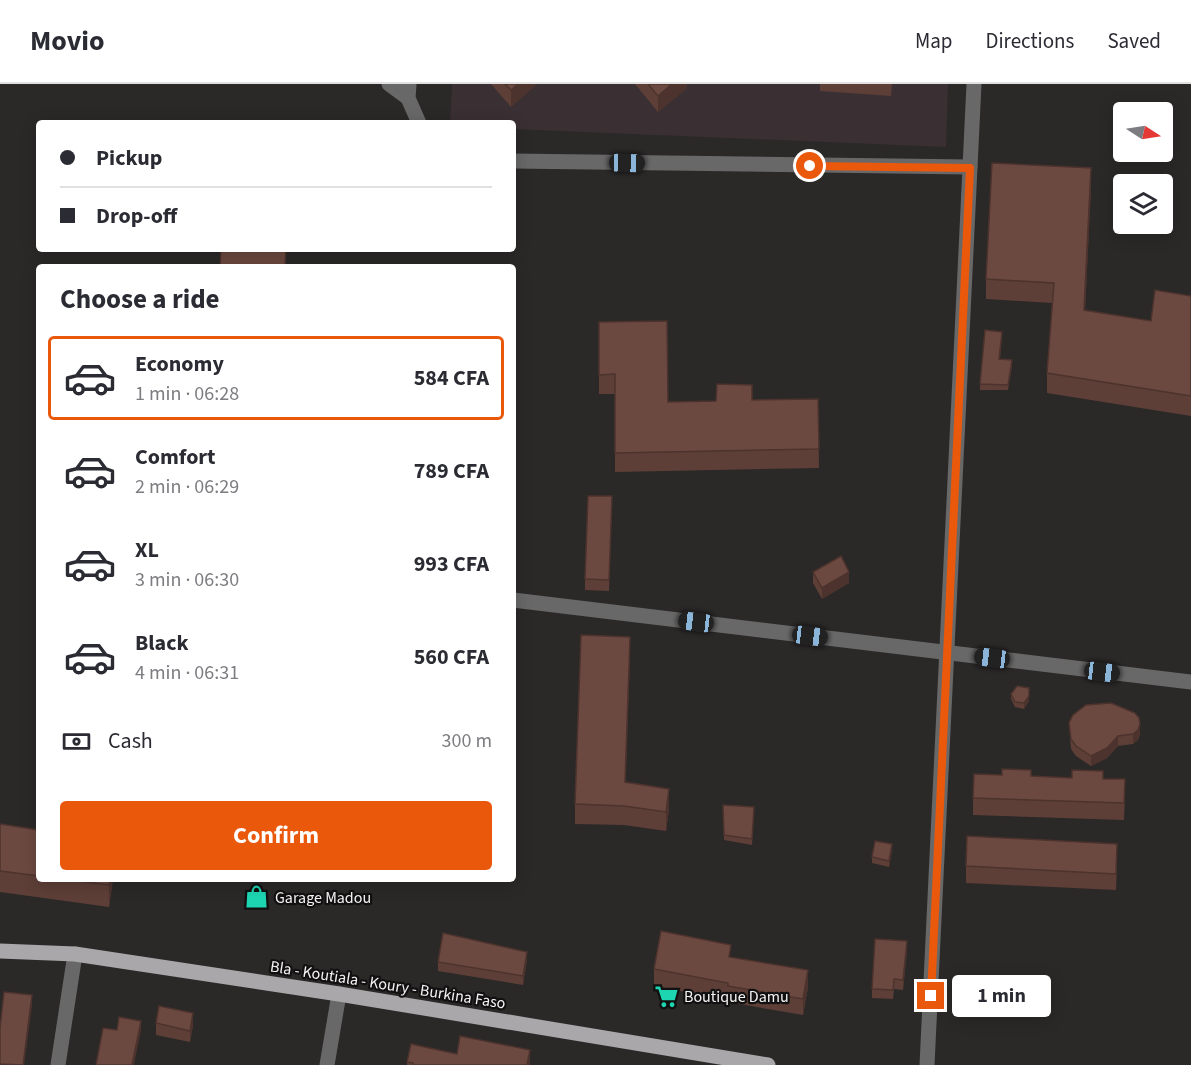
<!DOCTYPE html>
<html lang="en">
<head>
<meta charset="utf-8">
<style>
	body { margin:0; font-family:"Source Sans 3",sans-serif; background:#f2f2f3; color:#2b2b33; height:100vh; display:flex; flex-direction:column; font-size:22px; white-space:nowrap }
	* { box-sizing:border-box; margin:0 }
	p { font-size:20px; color:#7c7c81 }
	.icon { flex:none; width:33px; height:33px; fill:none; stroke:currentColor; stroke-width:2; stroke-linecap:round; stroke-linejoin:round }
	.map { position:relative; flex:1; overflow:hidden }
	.side { position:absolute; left:36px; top:180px; width:480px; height:618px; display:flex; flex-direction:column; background:#fff; border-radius:6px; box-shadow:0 3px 15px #0003 }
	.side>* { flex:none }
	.top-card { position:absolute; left:36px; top:36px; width:480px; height:132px; border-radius:6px; box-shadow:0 3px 15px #0003; display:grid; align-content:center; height:132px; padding:0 24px; background:#fff }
	.needle { width:39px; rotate:102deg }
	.fabs { position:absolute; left:1113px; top:18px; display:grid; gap:12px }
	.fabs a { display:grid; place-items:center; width:60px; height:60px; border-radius:6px; background:#fff; box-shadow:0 3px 15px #0003; font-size:30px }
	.end { position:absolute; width:27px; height:27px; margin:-14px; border:8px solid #ea580c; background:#fff; box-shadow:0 0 0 3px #fff }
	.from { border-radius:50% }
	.bubble { position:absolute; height:42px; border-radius:6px; background:#fff; box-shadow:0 3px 15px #0003; font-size:20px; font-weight:700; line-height:42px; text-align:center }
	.car { position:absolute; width:18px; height:36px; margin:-18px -9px; border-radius:8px; box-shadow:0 0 4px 2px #0007; background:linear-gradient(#222 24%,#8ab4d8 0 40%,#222 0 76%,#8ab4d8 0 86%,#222 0) }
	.top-card b { display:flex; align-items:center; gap:21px; height:57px; font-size:22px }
	.top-card b+b { border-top:2px solid #e1e1e2 }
	.top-card i { width:15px; height:15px; background:#2b2b33 }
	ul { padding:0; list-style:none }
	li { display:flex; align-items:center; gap:18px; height:84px; margin:0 12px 9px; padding:0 12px; border:3px solid transparent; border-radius:6px }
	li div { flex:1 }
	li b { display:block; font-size:22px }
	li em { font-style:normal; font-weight:700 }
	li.on { border-color:#ea580c }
	li>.icon { width:54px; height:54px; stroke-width:1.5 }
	h2 { padding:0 24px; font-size:27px; line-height:72px }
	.pay { display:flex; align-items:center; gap:15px; height:66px; padding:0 24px; font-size:22px }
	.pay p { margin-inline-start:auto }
	.action { display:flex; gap:12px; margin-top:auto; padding:12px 24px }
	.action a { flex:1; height:69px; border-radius:6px; background:#ea580c; color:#fff; font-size:24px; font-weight:700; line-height:69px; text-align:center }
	header { display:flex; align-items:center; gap:36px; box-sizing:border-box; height:84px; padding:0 30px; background:#fff; border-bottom:2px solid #e1e1e2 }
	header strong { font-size:28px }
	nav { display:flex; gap:33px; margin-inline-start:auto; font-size:21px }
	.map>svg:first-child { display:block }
	.built { fill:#3a3033 }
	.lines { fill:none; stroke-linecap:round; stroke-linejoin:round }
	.minor { stroke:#696869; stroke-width:15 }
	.major { stroke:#aaa7aa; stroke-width:15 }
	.wall { fill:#5d3f37 }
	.shaded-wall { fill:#4c332d }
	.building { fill:#6c4940; stroke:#4c332d; stroke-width:1.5 }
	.route { stroke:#ea580c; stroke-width:8 }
	.labels { text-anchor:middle; stroke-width:4.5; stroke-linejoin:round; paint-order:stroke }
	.poi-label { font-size:16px; fill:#f6f3f4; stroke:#121111; text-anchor:start }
	.street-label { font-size:16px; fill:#f6f3f4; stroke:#121111 }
</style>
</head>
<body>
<header>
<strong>Movio</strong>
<nav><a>Map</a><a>Directions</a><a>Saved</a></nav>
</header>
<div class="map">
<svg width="1191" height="981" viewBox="0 0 1191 981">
	<rect width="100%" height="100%" fill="#2b2828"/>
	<path class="built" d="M452,0H948L946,63L513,45V39H450Z"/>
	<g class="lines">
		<g class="minor">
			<path d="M389,0L408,14"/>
			<path d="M409,0L408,14L419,39"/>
			<path d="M513,77L970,83"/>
			<path d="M513,516L1191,598"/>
			<path d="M58,981L75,870"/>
			<path d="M327,981L339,910"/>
			<path d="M927,981L974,0"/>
		</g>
		<path class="major" d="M0,867L75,870L339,910L768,981"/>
	</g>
	<g class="wall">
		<path d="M491,0H537L511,23Z"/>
		<path d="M635,0H687V4L658,28Z"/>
		<path d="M820,0H892L891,12L820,7Z"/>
		<path d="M1091,104L1085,227L1151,237L1191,212V332L1047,309V289L1052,219L986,215V195Z"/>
		<path d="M599,238L668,318L818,315L819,384L615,388V310H599Z"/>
		<path d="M1002,253L1000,275L1012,282L1008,306H980V300Z"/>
		<path d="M612,412L609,507L585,506V495Z"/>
		<path d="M813,488L849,499L822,515L813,499Z"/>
		<path d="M630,573L625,699L669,725L666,747L624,741L575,740V720Z"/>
		<path d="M1011,610L1029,617L1024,625L1015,623L1011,615Z"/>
		<path d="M1069,639L1140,650L1138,656L1133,660L1118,662L1107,674L1091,682L1076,672L1071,665Z"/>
		<path d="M1031,692L1103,695L1125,712L1124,736L973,731V714Z"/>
		<path d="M723,721L754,723L752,761L724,756Z"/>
		<path d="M0,740L39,746V795H113L109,823L0,808Z"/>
		<path d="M892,766L889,783L872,779V773Z"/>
		<path d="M1117,776L1116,806L966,799V782Z"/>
		<path d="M907,866L903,906L894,905L893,915L872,914V905Z"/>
		<path d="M731,873L808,903L803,931L728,918V916L654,902V885Z"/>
		<path d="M527,876L523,901L438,887V878Z"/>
		<path d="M156,939L193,941L190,958L156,951Z"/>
		<path d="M457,970L530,981H407V978Z"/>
	</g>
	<g class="shaded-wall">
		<path d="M518,0H537L511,23V6Z"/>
		<path d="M672,0H687V4L658,28V12Z"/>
		<path d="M1091,84V104L1084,246V226Z"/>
		<path d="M849,488V499L822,515V504Z"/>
		<path d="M630,553V573L625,718V698Z"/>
		<path d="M1029,612V617L1024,625V619Z"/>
		<path d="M1140,640V650L1138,656L1133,660V650Z"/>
		<path d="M1118,652V662L1107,674L1091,682V672Z"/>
		<path d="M669,705V725L666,747V728Z"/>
		<path d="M892,760V766L889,783V777Z"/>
		<path d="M1117,760V776L1116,806V790Z"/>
		<path d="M110,795H113L109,823V801Z"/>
		<path d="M907,857V866L903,906V896Z"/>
		<path d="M527,868V876L523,901V892Z"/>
		<path d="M808,886V903L803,931V915Z"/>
		<path d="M32,911V922L24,981H23Z"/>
		<path d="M193,929V941L190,958V947Z"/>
		<path d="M141,937V946L134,981H132Z"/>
		<path d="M530,966V981H527Z"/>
	</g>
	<g class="building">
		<path d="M505,0H518L511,6Z"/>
		<path d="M648,0H672L658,12Z"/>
		<path d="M992,79L1091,84L1084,226L1151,237L1155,206L1191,212V312L1047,289L1054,199L986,195Z"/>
		<path d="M221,165H286L285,183H220Z"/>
		<path d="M667,237L668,318L716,317L717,300L752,301V316L818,315L819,365L615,369V290L599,291V238Z"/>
		<path d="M985,246L1002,248L999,275L1012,276L1008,301L980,300Z"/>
		<path d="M588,412H612L609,496L585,495Z"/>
		<path d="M841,472L849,488L822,504L813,488Z"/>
		<path d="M581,551L630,553L625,698L669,705L666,728L624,722L575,720Z"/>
		<path d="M1017,602L1029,604V612L1024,619L1015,618L1011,610Z"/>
		<path d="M1111,619L1135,629L1139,634L1140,640L1138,646L1133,650L1118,652L1107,664L1091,672L1076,662L1071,655L1069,639L1073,631L1086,621Z"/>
		<path d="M1002,685L1031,686V692L1072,694V686L1103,687V695H1125L1124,719L973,714L974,690L1002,691Z"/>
		<path d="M723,721L754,723L752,755L724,751Z"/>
		<path d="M0,740L39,746V792L0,787Z"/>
		<path d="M967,752L1117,760L1116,790L966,782Z"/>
		<path d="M875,757L892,760L889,777L872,773Z"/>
		<path d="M62,795H110L109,801Z"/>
		<path d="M661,847L731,861L729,873L808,886L803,915L728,902V899L654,885Z"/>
		<path d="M443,849L527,868L523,892L438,878Z"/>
		<path d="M875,855L907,857L903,896L894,895L893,906L872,905Z"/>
		<path d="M4,908L32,911L23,981L0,980V944Z"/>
		<path d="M159,922L193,929L190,947L156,939Z"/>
		<path d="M119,933L141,937L132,981H96L103,944L117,946Z"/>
		<path d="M460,952L530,966L527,981H413V979L407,978L411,960L457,970Z"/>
	</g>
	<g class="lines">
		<path class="route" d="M810,82L970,84L931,912"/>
	</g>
	<defs>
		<symbol id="shop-bare" viewBox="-9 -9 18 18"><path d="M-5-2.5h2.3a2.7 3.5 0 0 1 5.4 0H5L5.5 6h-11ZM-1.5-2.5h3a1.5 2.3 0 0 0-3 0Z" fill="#1dd5b1" stroke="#121111" stroke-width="2.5" paint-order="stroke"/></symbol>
		<symbol id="supermarket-bare" viewBox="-9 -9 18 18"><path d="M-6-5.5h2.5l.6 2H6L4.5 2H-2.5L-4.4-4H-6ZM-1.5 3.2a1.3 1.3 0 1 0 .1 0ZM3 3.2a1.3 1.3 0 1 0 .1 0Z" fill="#1dd5b1" stroke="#121111" stroke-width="2.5" paint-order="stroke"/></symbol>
	</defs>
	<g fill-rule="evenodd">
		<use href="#shop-bare" x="240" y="796" width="33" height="33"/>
		<use href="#supermarket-bare" x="650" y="896" width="33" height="33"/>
	</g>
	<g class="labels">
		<g class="poi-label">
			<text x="275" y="819">Garage Madou</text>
			<text x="684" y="918">Boutique Damu</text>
		</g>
		<g class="street-label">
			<text transform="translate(388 900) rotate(9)" y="6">Bla - Koutiala - Koury - Burkina Faso</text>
		</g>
	</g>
</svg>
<div class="fabs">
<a><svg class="needle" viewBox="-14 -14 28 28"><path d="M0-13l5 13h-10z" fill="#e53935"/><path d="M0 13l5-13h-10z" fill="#7c7c81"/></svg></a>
<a><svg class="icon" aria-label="layers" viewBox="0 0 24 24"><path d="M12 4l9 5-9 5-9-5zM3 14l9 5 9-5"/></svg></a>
</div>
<i class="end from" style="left:810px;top:82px"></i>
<i class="end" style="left:931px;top:912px"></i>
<div class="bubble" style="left:952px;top:891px;width:99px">1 min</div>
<i class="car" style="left:627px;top:79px;rotate:91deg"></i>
<i class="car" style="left:696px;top:538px;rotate:277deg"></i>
<i class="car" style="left:810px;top:552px;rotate:97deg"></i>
<i class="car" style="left:992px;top:574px;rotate:277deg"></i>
<i class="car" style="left:1102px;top:588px;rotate:97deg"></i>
<div class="top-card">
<b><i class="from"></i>Pickup</b>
<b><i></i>Drop-off</b>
</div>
<section class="side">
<h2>Choose a ride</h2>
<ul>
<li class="on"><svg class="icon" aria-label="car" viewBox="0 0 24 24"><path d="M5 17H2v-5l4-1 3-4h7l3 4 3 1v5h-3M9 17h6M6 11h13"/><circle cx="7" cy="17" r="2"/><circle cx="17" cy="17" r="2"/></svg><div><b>Economy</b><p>1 min · 06:28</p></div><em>584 CFA</em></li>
<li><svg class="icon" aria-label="car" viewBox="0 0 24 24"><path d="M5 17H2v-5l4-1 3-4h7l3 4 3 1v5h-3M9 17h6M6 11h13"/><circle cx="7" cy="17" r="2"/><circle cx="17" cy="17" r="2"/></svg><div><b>Comfort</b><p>2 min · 06:29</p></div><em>789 CFA</em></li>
<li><svg class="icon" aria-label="car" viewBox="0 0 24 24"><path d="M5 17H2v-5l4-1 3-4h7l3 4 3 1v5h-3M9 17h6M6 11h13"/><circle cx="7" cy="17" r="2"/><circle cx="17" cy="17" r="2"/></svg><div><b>XL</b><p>3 min · 06:30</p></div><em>993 CFA</em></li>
<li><svg class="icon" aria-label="car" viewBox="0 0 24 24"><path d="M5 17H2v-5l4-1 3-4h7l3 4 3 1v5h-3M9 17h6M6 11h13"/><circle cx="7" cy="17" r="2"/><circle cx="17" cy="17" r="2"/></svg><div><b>Black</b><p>4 min · 06:31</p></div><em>560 CFA</em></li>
</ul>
<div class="pay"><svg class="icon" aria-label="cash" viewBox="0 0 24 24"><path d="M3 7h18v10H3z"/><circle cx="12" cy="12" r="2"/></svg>Cash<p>300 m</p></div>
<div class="action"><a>Confirm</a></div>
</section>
</div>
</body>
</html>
